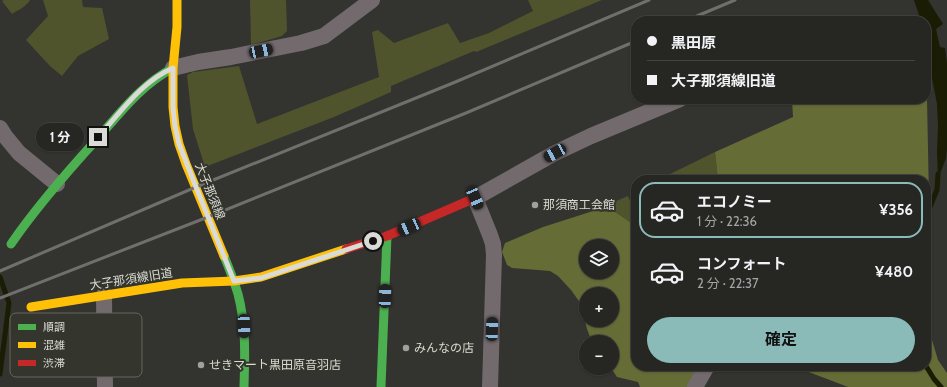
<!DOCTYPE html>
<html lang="ja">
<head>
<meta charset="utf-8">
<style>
	body { margin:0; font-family:Cabin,"Noto Sans JP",sans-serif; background:#323230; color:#f1f3f6; height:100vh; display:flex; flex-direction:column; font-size:15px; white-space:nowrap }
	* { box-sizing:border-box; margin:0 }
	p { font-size:13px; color:#a4a5a6 }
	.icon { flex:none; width:22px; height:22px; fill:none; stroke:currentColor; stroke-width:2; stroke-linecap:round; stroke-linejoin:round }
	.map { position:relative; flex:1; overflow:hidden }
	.sheet { position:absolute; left:631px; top:175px; width:300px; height:196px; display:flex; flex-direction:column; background:#262623; border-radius:16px; box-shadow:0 1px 3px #0004,0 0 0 1px #424341 }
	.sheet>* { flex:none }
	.guide { position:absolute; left:631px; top:16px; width:300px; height:88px; border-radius:16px; box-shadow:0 1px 3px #0004,0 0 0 1px #424341; display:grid; align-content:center; height:88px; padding:0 16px; background:#262623 }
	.fabs { position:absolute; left:579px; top:239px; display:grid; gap:8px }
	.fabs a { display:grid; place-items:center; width:40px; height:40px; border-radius:50%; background:#262623; box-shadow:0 1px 3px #0004,0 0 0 1px #424341; font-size:20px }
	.end { position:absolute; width:18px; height:18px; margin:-9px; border:5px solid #dadbd6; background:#111; box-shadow:0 0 0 2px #111 }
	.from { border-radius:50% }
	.bubble { position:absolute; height:28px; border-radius:14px; background:#262623; box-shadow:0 1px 3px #0004,0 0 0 1px #424341; font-size:13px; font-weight:700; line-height:28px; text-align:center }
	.car { position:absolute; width:12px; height:24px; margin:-12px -6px; border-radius:5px; box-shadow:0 0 3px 1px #0007; background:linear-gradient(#222 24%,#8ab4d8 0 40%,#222 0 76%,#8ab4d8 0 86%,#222 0) }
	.guide b { display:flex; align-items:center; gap:14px; height:38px; font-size:15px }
	.guide b+b { border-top:1px solid #424341 }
	.guide i { width:10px; height:10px; background:#f1f3f6 }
	ul { padding:7px 0 0; list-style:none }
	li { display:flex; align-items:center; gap:12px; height:56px; margin:0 8px 6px; padding:0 8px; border:2px solid transparent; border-radius:16px }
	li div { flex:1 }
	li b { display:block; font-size:15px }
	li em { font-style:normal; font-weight:700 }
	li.active { border-color:#8bbbb9 }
	li>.icon { width:36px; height:36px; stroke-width:1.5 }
	.cta { display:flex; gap:8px; margin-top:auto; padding:8px 16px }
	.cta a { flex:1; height:46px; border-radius:24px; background:#8bbbb9; color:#111; font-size:16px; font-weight:700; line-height:46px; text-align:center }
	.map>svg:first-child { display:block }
	.green { fill:#50542d }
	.forest { fill:#656c36; fill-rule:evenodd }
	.water { fill:#1a1d04 }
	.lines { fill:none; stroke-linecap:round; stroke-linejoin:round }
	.stream { stroke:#1a1d04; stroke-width:5 }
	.street { stroke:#726a6d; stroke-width:16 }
	.fast { stroke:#4caf50; stroke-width:9 }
	.slow { stroke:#ffc107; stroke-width:9 }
	.jam { stroke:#c62828; stroke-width:9 }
	.rail { stroke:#716e6e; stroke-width:3 }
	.route { stroke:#dadbd6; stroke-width:5 }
	.poi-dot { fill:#a0a09c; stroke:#34352d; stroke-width:1.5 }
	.labels { text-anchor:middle; stroke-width:4; stroke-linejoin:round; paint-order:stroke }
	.street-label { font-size:12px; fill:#dadbd6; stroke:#34352d }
	.poi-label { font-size:12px; fill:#dadbd6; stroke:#34352d; text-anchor:start }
	.key { fill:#34352d; stroke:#666760; stroke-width:1 }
	.key-label { font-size:11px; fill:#dadbd6 }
</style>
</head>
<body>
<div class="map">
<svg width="947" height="387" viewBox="0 0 947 387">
	<rect width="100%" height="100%" fill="#33332f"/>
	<g class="green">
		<path d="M4,0H30C26,7 18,10 12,14L2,1Z"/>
		<path d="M43,0H82L83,7L102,8L109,39L78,56L62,76L50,66L26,40L48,16Z"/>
		<path d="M250,0H286L287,31L282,36L251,45Z"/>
		<path d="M528,0H602L476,52L474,51L391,86V92L334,117L205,167L193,129L187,75L193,72L239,66L257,124L379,77L372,32L378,30L394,43L448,23L460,43L489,33L533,11Z"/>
		<path d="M715,152L718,180H666L664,177Z"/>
		<path d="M628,196L636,215V226L615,212L593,211Z"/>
	</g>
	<g class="forest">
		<path d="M926,94L927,98C928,161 931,224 926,286V180H718L715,152L793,117L792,99H926Z"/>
		<path d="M593,211L615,212L636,226V366H702L690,387H640L638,382L617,377L611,368H612V342H592L587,329L581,304L571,290L558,276L550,271L512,268L507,265L502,252L505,243L543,227ZM586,246H612V272H586ZM586,294H612V320H586Z"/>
		<path d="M926,305L929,330L938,360L947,373V387H848L793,366H926Z"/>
	</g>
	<path class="water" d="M914,0H928L943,24L936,29L940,47L945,48L947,63V148L946,158L938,179L937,151L938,126L937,104L926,46V21H921Z"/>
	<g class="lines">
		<g class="stream">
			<path d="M926,222L927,214L937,190L938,174"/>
			<path d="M0,277L9,303L0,374"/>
			<path d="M926,366L934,379L941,387"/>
		</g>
		<g class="street">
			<path d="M173,68L198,62L231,57L301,43L324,36L372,0"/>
			<path d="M0,128L5,136L19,153L57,184"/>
			<path d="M104,295L105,387"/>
			<path d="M490,387L494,255L493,244L490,235L475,198L555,153L591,136L680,99"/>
			<path d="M695,387L707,366"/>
		</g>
		<g class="fast">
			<path d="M11,244C37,206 67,172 98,138C121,112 141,85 173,68"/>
			<path d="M224,256C229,268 234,281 238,294C246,324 245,356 244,387"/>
			<path d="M381,387L387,236"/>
		</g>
		<g class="slow">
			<path d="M177,0V27L173,68V107L175,126L179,144L186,164L224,256"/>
			<path d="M31,307L182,283L234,281L261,277L346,249"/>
		</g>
		<path class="jam" d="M346,249L387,236L475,198"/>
		<g class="rail">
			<path d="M685,21L735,0"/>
			<path d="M0,271L196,187L453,83L649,0"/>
			<path d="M0,298L208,217L466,113L636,41"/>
		</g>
	</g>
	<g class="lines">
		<path class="route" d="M98,137C120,113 142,81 173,68V107L175,126L179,144L196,187L234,281L261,278L373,241"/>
	</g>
	<g class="poi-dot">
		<circle cx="535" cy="205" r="4"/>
		<circle cx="406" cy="348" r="4"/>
		<circle cx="201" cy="365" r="4"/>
	</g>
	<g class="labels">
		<g class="street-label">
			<text transform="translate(210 191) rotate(68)" y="4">大子那須線</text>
			<text transform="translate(131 279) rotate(-9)" y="4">大子那須線旧道</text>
		</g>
		<g class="poi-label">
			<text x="543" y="209">那須商工会館</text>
			<text x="414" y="352">みんなの店</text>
			<text x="209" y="369">せきマート黒田原音羽店</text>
		</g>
	</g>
	<rect x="10" y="313" width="132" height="64" rx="6" class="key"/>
	<rect x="18" y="324" width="18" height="6" fill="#4caf50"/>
	<rect x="18" y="342" width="18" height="6" fill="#ffc107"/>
	<rect x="18" y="360" width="18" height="6" fill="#c62828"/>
	<g class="key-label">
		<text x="43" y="331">順調</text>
		<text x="43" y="349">混雑</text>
		<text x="43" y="367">渋滞</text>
	</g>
</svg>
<div class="fabs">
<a><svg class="icon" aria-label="layers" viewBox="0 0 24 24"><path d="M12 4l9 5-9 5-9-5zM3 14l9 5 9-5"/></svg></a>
<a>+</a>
<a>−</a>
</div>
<i class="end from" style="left:373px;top:241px"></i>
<i class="end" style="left:98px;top:137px"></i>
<div class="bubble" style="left:36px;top:123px;width:48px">1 分</div>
<i class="car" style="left:261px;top:51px;rotate:78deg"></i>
<i class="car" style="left:555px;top:153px;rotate:241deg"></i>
<i class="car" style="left:475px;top:198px;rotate:157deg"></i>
<i class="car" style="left:409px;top:227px;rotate:246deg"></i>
<i class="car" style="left:385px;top:296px;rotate:2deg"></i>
<i class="car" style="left:244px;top:326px;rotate:178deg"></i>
<i class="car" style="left:492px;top:329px;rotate:2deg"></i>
<div class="guide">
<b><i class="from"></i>黒田原</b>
<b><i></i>大子那須線旧道</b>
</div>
<section class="sheet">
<ul>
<li class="active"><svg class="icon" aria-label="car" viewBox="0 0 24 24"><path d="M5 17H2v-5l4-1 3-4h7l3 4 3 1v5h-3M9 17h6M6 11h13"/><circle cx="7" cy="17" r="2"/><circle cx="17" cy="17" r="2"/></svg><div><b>エコノミー</b><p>1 分 · 22:36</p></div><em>¥356</em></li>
<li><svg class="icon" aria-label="car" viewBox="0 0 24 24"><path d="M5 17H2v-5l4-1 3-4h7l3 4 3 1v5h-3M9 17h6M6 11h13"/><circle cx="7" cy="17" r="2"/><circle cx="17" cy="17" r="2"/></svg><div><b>コンフォート</b><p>2 分 · 22:37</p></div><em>¥480</em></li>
</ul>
<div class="cta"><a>確定</a></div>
</section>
</div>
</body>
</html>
